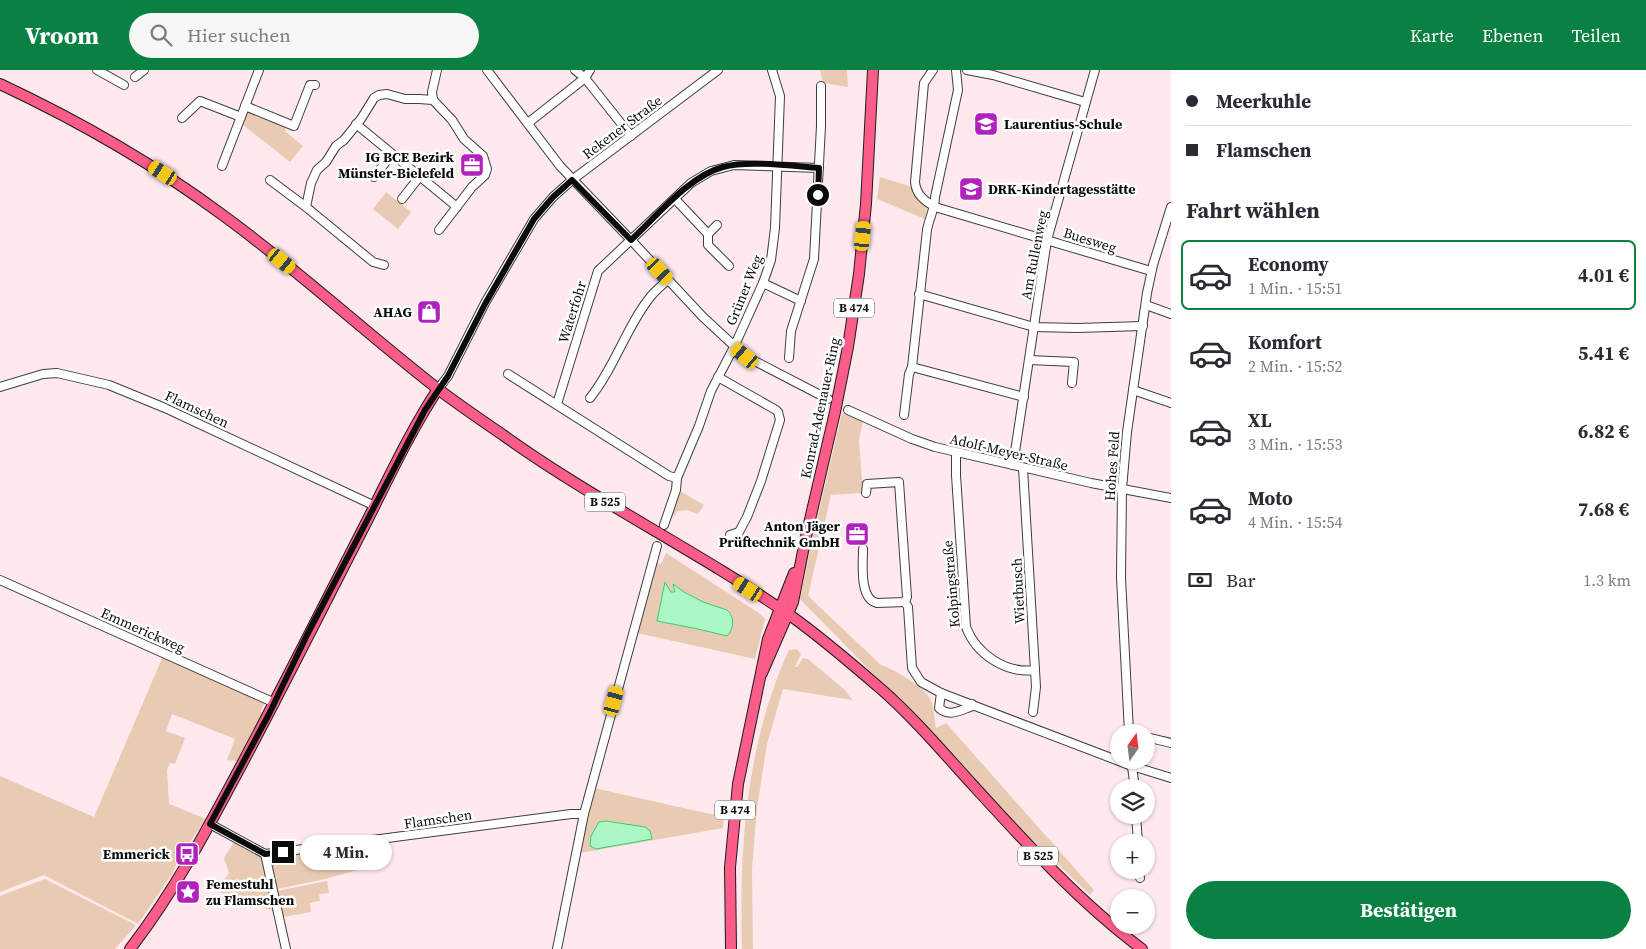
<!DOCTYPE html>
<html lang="de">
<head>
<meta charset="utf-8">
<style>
	body { margin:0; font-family:"Source Serif 4",serif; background:#f7f7f7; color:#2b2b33; height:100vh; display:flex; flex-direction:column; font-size:19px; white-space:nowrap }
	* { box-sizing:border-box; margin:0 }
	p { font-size:16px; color:#7c7c81 }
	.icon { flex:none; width:28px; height:28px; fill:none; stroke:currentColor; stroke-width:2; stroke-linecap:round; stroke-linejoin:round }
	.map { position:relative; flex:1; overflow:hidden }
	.drawer { display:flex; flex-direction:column; background:#fff; width:475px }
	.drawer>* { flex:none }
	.guide { display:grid; align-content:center; height:110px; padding:0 15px; background:#fff }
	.needle { width:32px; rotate:14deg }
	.controls { position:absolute; left:1110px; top:654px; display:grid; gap:10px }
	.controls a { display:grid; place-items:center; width:45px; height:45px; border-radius:50%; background:#fff; box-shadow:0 1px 4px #0004; font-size:25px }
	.end { position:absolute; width:22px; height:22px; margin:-11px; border:6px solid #0b0b0b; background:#fff; box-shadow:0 0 0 2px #fff }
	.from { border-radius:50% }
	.bubble { position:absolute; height:35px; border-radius:18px; background:#fff; box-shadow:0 1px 4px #0004; font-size:16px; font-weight:700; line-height:35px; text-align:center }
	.car { position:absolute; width:15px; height:30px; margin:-15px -8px; border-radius:6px; box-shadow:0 0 4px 1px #0007; background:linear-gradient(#f5c518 24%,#345 0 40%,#f5c518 0 76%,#345 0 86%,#f5c518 0) }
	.guide b { display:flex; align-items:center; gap:18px; height:48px; font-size:19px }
	.guide b+b { border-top:1px solid #e1e1e2 }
	.guide i { width:12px; height:12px; background:#2b2b33 }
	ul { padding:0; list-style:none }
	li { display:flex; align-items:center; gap:15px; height:70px; margin:0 10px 8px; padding:0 5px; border:2px solid transparent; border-radius:8px }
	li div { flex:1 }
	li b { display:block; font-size:19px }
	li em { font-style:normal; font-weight:700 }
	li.current { border-color:#0b8043 }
	li>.icon { width:45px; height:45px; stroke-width:1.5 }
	h2 { padding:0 15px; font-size:22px; line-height:60px }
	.pay { display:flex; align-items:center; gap:12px; height:55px; padding:0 15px; font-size:19px }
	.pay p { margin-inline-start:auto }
	.cta { display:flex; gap:10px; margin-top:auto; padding:10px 15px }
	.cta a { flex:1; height:58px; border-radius:30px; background:#0b8043; color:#fff; font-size:20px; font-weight:700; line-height:58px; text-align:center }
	header { display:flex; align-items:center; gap:30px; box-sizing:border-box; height:70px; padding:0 25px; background:#0b8043; color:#fff }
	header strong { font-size:24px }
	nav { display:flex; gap:28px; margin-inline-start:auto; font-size:18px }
	.search { width:350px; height:45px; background:#f7f7f7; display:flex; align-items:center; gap:12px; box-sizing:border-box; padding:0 18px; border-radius:28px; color:#7c7c81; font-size:19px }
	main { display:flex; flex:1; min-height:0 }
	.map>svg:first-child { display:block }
	.green { fill:#e9cbb3 }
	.water { fill:#adf7c7; stroke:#33cf6d }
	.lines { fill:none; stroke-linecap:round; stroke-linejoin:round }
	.minor-casing { stroke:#3e3e3e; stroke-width:10 }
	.major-casing { stroke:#1c1c1c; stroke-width:12 }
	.minor { stroke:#fff; stroke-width:8 }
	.major { stroke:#fb5d88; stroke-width:10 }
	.route { stroke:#0b0b0b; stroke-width:6 }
	.labels { text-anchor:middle; stroke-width:5; stroke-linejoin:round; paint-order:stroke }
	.shield { fill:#fff; stroke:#545454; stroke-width:1 }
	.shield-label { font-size:12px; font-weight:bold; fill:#0b0b0b }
	.poi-label { font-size:14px; font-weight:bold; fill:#0b0b0b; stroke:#fff; text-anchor:end }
	.street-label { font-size:14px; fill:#0b0b0b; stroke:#fff }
</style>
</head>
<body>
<header>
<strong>Vroom</strong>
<div class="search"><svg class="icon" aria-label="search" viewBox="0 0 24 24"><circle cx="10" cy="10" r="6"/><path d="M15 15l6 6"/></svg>Hier suchen</div>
<nav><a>Karte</a><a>Ebenen</a><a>Teilen</a></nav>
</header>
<main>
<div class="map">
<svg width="1171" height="879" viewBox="0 0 1171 879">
	<rect width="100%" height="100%" fill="#ffe9ee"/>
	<g class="green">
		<path d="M820,0H847L848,17L823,13Z"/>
		<path d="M248,41L285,55V61L303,76L290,92L242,54Z"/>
		<path d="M880,107L909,116L927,137L925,149L877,129Z"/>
		<path d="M386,122L411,142L398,159L373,139Z"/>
		<path d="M842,343L863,351L859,370L863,423L831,425L808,526L881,595C895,600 920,614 929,627C934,634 934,649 936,658L946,653L1094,820L1090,825L1023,761L930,662L800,529L811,475Z"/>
		<path d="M678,420L704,435L698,444L687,440L678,441L671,449Z"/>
		<path d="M666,483L759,543L765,549L755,589L637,563L657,493L661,494Z"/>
		<path d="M797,579L801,584L795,597H797L803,588L808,589L845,620L852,630L783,619L767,674L757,738L752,799L753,879H742C739,778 746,673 789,580Z"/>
		<path d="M163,586L265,632L260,642L262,643L237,691L227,690L235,669L172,644L166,661L185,668L175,694L170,693L167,700L169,734L206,749L181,785L172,804L138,854L44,805L0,822V706L94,747Z"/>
		<path d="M594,718L724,747L723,758L580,783Z"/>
		<path d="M234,772L261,785L273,841L217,821L229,803L224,788Z"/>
		<path d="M367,774L372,796L325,809L277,819L271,791L274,787Z"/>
		<path d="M45,809L136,855L115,879H0V826Z"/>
		<path d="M327,811L329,823L319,824L320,831L310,833L311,842L283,847L277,821Z"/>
	</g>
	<g class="water">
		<path d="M665,512L671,522H675L673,514L684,522L703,532L727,540C735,547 734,559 727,566L698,559L657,551Z"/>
		<path d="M606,751L645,757L650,761L652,769L596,779L590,776L591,766L599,752Z"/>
	</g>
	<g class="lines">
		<defs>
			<g id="minor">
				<path d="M97,0L124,15"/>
				<path d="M487,0L560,96L631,170L703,247L745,286L828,329"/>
				<path d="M575,0L585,8L631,66"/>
				<path d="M933,0L924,13L915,112C916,125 925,131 935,137L1151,201"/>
				<path d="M967,0L993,5L1085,32"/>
				<path d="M135,7L144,0"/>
				<path d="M433,30L452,50L464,69L483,86L487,99L485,105L472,117L439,160"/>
				<path d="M245,36L294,56L310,15H315"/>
				<path d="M182,48L200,31L241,47"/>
				<path d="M528,53L585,8L590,0"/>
				<path d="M356,54L457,137"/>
				<path d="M222,96L259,0"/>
				<path d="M374,107L392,84"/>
				<path d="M270,110L306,137"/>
				<path d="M402,129L420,106"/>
				<path d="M675,129L708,164V175L729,196"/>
				<path d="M708,164L717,155"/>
				<path d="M384,195L373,192L306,137L311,113L317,100L326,92L336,76L344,70L361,49L374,28L379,25L387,24L405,29H419L433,30L432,22L437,0"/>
				<path d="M763,213L801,231"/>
				<path d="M919,224L1034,257L1077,258L1143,256"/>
				<path d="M1146,235L1171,244"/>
				<path d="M789,288L791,261L814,189L821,56V16"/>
				<path d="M1029,290L1074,292L1072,313"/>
				<path d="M912,297L1024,327"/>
				<path d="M508,304L669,406L677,408"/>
				<path d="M718,307L776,340L778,342L780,350L761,411L747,447L739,462L730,465"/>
				<path d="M0,317L43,304L57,303L109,315L165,338L375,436"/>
				<path d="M438,319L448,306L485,233L534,149L553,127L572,110L718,0"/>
				<path d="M1133,320L1171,333"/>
				<path d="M590,328C615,297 626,257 651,226C656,220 662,215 668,210"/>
				<path d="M557,334L598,201L691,113L711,101L734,95L819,98"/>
				<path d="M848,340L912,369L935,377L1091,413L1171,428"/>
				<path d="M904,345L909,304L912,297L927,160C929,149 935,138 935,127L958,20L956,0"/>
				<path d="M956,383V405L966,557C976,584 1006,604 1035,600"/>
				<path d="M1013,395L1047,170L1095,0"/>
				<path d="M1023,398L1036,617L1033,642"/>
				<path d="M866,423L867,414L899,412L907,527L905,532L908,537L912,598L921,612L941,623L1132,696L1171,708"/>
				<path d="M664,455L676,420L677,408L699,356L711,321L734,277L763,213L771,190L775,158L780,26L772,0"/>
				<path d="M863,479C863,494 859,529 877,533L905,532"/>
				<path d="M0,510L275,633"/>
				<path d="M941,623L939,638C949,647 959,641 970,637L972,634"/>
				<path d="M1129,662L1121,508L1122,419L1127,362L1147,223L1153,195L1171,137"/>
				<path d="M1146,667L1171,673"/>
				<path d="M1131,690L1135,718"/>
				<path d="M584,744L657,476"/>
				<path d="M1136,745L1138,772"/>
				<path d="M210,754L265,784L286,879"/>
				<path d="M265,784L571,744H584L557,879"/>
				<path d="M1139,800L1140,808"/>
			</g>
			<g id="major">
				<path d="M0,14C79,51 154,94 224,146C298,200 366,263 438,319C459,335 481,350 503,365C595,431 698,481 791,546C822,568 852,594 881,619C913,647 942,681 971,713C1025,772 1078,831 1142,879"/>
				<path d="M762,603L793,532L805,471L835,342L848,277L859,204L866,134L873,0"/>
				<path d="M130,879C174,822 208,758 242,694C285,613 326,531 368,449C390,405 411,360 438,319"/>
				<path d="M731,879L730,797L738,714L768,569L794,503"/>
			</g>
		</defs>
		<use href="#minor" class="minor-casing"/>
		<use href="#major" class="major-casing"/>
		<use href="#minor" class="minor"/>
		<use href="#major" class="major"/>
	</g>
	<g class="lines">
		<path class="route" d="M283,782L265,784L210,754L269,644L308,563L425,340L448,306L485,234L534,149L553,127L572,110L631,170C657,146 689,106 723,97C748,90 793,96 819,98L818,125"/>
	</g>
	<defs>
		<symbol id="school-square" viewBox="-11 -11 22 22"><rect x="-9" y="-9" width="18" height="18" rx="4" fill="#b122bc" stroke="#fff"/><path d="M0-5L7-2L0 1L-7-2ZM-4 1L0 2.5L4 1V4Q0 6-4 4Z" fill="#fff"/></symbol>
		<symbol id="office-square" viewBox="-11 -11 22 22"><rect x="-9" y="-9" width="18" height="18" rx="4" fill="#b122bc" stroke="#fff"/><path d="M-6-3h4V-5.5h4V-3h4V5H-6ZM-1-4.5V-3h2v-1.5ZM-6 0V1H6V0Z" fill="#fff"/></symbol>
		<symbol id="shop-square" viewBox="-11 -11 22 22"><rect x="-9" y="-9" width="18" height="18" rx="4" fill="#b122bc" stroke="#fff"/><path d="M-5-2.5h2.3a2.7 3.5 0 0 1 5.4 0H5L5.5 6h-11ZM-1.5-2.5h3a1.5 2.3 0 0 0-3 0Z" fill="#fff"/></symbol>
		<symbol id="bus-square" viewBox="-11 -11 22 22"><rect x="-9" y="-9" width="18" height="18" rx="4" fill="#b122bc" stroke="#fff"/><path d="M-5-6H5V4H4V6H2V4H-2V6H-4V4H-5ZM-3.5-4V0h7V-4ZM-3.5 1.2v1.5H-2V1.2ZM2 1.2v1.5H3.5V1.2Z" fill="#fff"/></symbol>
		<symbol id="sight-square" viewBox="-11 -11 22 22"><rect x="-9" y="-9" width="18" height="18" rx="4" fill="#b122bc" stroke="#fff"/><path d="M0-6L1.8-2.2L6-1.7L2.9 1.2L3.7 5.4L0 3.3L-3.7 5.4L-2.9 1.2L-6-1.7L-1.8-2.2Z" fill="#fff"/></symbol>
	</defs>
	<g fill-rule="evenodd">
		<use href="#school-square" x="972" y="40" width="28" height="28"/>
		<use href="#office-square" x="458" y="81" width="28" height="28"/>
		<use href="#school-square" x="957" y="105" width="28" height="28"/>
		<use href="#shop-square" x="415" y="228" width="28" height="28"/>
		<use href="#office-square" x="843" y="450" width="28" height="28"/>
		<use href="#bus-square" x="173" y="770" width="28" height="28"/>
		<use href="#sight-square" x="174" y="808" width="28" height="28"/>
	</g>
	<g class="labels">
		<g class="shield">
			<rect x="834" y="228.5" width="40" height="19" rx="4"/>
			<rect x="585" y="422.5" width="40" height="19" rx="4"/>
			<rect x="715" y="730.5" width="40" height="19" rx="4"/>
			<rect x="1018" y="776.5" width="40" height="19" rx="4"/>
		</g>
		<g class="shield-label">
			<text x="854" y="242">B 474</text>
			<text x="605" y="436">B 525</text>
			<text x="735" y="744">B 474</text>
			<text x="1038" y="790">B 525</text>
		</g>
		<g class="poi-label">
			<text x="1004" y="59" text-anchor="start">Laurentius-Schule</text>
			<text x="454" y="92">IG BCE Bezirk<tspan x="454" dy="16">Münster-Bielefeld</tspan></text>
			<text x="988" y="124" text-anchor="start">DRK-Kindertagesstätte</text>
			<text x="412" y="247">AHAG</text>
			<text x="840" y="461">Anton Jäger<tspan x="840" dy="16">Prüftechnik GmbH</tspan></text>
			<text x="170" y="789">Emmerick</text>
			<text x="206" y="819" text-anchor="start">Femestuhl<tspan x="206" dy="16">zu Flamschen</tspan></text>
		</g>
		<g class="street-label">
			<text transform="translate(622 57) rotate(-37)" y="5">Rekener Straße</text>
			<text transform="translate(1090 170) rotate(17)" y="5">Buesweg</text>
			<text transform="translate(1034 185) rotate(-79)" y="5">Am Rullenweg</text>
			<text transform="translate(744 220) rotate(-68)" y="5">Grüner Weg</text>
			<text transform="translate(572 242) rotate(-73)" y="5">Waterfohr</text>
			<text transform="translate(820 338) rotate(-78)" y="5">Konrad-Adenauer-Ring</text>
			<text transform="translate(197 339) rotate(25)" y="5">Flamschen</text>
			<text transform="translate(1009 382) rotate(13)" y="5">Adolf-Meyer-Straße</text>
			<text transform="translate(1112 396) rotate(-86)" y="5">Hohes Feld</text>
			<text transform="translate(951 514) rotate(-95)" y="5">Kolpingstraße</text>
			<text transform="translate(1018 521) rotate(-93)" y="5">Wietbusch</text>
			<text transform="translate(143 560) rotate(24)" y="5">Emmerickweg</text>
			<text transform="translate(438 749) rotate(-8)" y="5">Flamschen</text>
		</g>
	</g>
</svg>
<div class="controls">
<a><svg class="needle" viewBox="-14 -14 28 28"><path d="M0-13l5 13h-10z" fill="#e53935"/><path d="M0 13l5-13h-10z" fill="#7c7c81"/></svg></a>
<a><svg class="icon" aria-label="layers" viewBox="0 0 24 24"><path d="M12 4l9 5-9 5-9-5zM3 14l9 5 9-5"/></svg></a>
<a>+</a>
<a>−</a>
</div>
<i class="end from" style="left:818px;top:125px"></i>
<i class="end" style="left:283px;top:782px"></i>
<div class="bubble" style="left:300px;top:765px;width:92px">4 Min.</div>
<i class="car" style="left:163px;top:103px;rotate:302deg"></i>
<i class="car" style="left:863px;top:166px;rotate:6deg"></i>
<i class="car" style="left:282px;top:191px;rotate:129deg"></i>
<i class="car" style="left:660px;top:201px;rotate:137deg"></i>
<i class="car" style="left:745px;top:286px;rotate:310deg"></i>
<i class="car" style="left:748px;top:519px;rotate:303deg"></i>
<i class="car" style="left:614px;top:631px;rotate:15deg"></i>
</div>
<section class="drawer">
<div class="guide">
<b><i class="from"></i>Meerkuhle</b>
<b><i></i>Flamschen</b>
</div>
<h2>Fahrt wählen</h2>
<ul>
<li class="current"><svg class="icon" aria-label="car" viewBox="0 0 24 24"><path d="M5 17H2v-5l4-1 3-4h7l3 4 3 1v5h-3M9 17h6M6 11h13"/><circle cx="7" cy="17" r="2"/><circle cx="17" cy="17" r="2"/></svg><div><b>Economy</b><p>1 Min. · 15:51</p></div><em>4.01 €</em></li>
<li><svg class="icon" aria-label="car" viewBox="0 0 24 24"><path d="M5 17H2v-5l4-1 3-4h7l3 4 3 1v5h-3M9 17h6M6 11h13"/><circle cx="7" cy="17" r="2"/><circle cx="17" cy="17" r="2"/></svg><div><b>Komfort</b><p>2 Min. · 15:52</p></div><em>5.41 €</em></li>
<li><svg class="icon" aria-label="car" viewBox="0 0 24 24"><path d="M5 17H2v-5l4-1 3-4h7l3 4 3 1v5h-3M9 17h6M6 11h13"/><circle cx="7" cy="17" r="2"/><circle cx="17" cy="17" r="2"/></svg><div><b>XL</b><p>3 Min. · 15:53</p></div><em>6.82 €</em></li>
<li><svg class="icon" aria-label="car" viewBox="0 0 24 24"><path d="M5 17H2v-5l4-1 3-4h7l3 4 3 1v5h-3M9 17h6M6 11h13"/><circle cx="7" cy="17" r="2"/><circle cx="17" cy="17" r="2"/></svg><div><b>Moto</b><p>4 Min. · 15:54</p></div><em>7.68 €</em></li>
</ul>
<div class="pay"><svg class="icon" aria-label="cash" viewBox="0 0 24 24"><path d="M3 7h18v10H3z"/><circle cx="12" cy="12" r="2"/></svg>Bar<p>1.3 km</p></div>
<div class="cta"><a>Bestätigen</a></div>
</section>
</main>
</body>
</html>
